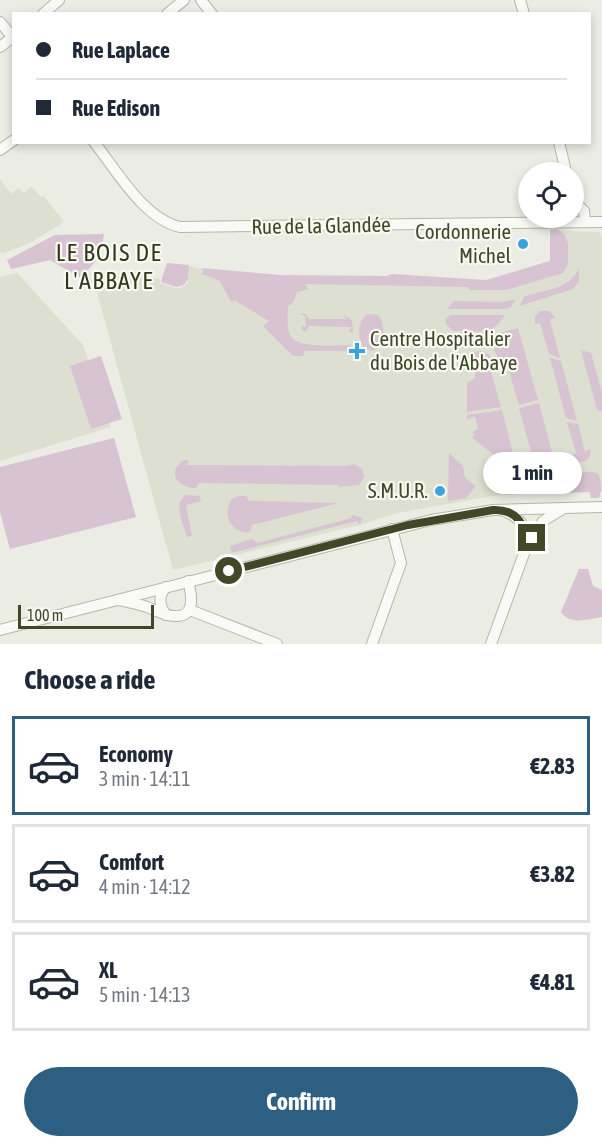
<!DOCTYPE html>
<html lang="en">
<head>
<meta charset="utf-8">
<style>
	body { margin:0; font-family:"Asap Condensed",sans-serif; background:#f2f2f3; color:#1f2937; height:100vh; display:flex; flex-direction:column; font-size:22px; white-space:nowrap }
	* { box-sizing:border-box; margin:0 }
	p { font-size:20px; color:#747a83 }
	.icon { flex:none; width:33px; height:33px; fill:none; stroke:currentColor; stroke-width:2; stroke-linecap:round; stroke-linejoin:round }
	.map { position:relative; height:644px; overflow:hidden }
	.drawer { display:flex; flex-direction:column; background:#fff; flex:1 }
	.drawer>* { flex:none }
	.banner { position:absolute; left:12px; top:12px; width:579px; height:132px; border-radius:0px; box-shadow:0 3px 9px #0003; display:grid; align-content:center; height:132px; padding:0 24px; background:#fff }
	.tools { position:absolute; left:518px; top:162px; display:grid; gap:12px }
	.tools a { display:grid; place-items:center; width:66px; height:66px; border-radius:50%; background:#fff; box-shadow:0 3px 9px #0003; font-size:30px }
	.scale { position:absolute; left:18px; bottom:15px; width:136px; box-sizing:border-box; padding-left:6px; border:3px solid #424728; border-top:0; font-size:16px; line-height:21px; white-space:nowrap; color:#424728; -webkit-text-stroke:4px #f9f9f3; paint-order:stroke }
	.end { position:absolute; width:27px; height:27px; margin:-14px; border:8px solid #424728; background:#fff; box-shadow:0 0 0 3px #fff }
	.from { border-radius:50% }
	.bubble { position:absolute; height:42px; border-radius:21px; background:#fff; box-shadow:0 3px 9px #0003; font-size:20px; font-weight:700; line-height:42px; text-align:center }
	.banner b { display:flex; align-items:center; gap:21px; height:57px; font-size:22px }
	.banner b+b { border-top:2px solid #e0e1e3 }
	.banner i { width:15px; height:15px; background:#1f2937 }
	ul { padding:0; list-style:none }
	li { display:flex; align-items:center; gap:18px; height:99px; margin:0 12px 9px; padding:0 12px; border:3px solid #e0e1e3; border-radius:0px }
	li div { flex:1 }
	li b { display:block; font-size:22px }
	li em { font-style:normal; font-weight:700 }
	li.current { border-color:#2c5f82 }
	li>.icon { width:54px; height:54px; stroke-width:1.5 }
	h2 { padding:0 24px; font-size:27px; line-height:72px }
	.action { display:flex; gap:12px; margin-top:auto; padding:12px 24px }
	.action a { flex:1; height:69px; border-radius:36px; background:#2c5f82; color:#fff; font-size:24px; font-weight:700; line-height:69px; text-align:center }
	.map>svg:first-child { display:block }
	.built { fill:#dddfd0 }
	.green { fill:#d7c3d2 }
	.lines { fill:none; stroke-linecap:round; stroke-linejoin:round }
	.street-casing { stroke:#b5b7a7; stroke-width:12 }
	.street { stroke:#f9faf6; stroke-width:10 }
	.route { stroke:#424728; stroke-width:8 }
	.poi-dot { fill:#3ba2de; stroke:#f9f9f3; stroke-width:2 }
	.labels { text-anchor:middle; stroke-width:4.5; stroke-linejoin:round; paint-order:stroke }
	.street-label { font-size:21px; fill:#424728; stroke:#f9f9f3 }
	.poi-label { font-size:21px; fill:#424728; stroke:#f9f9f3; text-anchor:end }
	.quarter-label { font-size:24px; letter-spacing:1.5px; fill:#33381a; stroke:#f9f9f3 }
</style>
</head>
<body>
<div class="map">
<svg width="602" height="644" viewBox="0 0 602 644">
	<rect width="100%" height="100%" fill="#ebece3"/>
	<g class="built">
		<path d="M0,179L11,194L18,188L24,193L31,186L41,197L43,195L64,222L30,243L2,254L0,252Z"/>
		<path d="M551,230L600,232L602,239V492L498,495L397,513L363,524L173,570L92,274L160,279V283L178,289L185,286L188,282L189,266L201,269L281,276L487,281L551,262Z"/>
		<path d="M17,273L83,345L111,427L0,461V277Z"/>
	</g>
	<g class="green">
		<path d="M557,229L565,235L568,243V264L563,273L506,290H470L468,287L305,284L308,289L297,292L293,303L288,306C288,314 286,326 290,335C297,349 335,345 350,345L348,340L351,345L345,351H304L303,356H293L263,326L269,321L234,300L232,303L219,280L201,274L204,271L201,268L281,275L387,276L392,274L486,280L550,261V230Z"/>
		<path d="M104,234L102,247L92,251L96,261L88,270L93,285L50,260L11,269L7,260L55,235Z"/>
		<path d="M167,263L189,265L188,279L184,285L176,287L161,282Z"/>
		<path d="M579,268V281L573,289L519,306L525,296C546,290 570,289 579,268Z"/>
		<path d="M516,299L510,308L503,309H447L454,301L502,302Z"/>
		<path d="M540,311H549L556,318L550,320L560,358L549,354L540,323L535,324V316Z"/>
		<path d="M300,313L306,314L309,319H346L343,314L352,320L353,333L349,332L351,327L309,326L306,332L303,331L301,326L306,327L305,316Z"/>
		<path d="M368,314L378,315C385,323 384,336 382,346L372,351L364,348C357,338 357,320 368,314Z"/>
		<path d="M450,315H505C492,337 476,331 453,331L446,324V319Z"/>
		<path d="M518,328L538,400L519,405L507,365L501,362L494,350L500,342L496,334Z"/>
		<path d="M581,350L591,353L602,393V411L597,410Z"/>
		<path d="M482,351C489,354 493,357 495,364L490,368L501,407L467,412V383L475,378V364L467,369L468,357L473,352Z"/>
		<path d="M101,356L122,419L91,429L70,366Z"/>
		<path d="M550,358L561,361L577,421L566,418Z"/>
		<path d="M539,403L554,460L560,459C570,480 581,469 597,473C602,480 602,490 599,498H591L590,492L536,493L531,475L538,476L519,408Z"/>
		<path d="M502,410L516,465L522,461L530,493H521L517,476L514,470L472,438L474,435L473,432L478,429L475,416L467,420V415Z"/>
		<path d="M567,422L578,424L585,451L591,449L590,457L584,462H576L571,457L576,453Z"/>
		<path d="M114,438L136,517L10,549L0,512V467Z"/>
		<path d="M449,453L463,466L465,478L476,486L466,498L448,501Z"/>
		<path d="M184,460H189L187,465L349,466L354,464L362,469L364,477L359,485L338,487L339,485L199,483L196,488C177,488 166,472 184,460Z"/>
		<path d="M186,495L200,496L201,501L186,505L192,536L187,537C184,525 172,503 186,495Z"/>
		<path d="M239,496H246L249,501L338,503L252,525L250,532C230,534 222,513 232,499Z"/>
		<path d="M354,515L362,518L360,525L357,521L232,553L230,546L252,539L257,543L352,518L351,516Z"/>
		<path d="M579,569H588L593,586L602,590V617C587,619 571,626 561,612Z"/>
	</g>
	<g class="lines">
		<defs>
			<g id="street">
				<path d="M201,0L212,14"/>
				<path d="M520,0L524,14"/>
				<path d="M43,14L59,0"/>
				<path d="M167,14L184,0"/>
				<path d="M0,22L14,39"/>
				<path d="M0,47L14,36"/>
				<path d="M94,142C117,171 144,219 180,227L602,222"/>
				<path d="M559,142L566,172"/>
				<path d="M0,150L14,140"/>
				<path d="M574,201L584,211L585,221"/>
				<path d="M504,511C522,518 528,529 526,547"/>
				<path d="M166,587C158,596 159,605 166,615"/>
				<path d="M119,600C128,602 138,604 147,607C155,610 164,616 174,616C196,618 192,595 188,581"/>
				<path d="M190,610L277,644"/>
				<path d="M0,630L431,520L493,510L602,507"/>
				<path d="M372,644L401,563L392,529"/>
				<path d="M491,644L526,548L543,521L561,510"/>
			</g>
		</defs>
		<use href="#street" class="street-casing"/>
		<use href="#street" class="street"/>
	</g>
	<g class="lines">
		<path class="route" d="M229,571L408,525L493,510C517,509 528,526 526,548L532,538"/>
	</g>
	<g class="poi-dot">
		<circle cx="523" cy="244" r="6"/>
		<path d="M354 342h6v6h6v6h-6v6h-6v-6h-6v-6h6z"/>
		<circle cx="440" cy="491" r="6"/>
	</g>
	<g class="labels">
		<g class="street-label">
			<text transform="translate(321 226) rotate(-1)" y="7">Rue de la Glandée</text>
		</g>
		<g class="poi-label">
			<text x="511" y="239">Cordonnerie<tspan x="511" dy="24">Michel</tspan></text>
			<text x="370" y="346" text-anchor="start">Centre Hospitalier<tspan x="370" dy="24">du Bois de l'Abbaye</tspan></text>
			<text x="428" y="498">S.M.U.R.</text>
		</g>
		<g class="quarter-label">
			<text x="109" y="261">LE BOIS DE<tspan x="109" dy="28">L'ABBAYE</tspan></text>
		</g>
	</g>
</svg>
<div class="tools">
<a><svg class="icon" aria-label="locate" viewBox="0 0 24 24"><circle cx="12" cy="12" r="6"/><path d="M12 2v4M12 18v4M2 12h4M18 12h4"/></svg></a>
</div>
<div class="scale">100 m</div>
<i class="end from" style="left:229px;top:571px"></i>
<i class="end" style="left:532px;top:538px"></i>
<div class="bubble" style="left:483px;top:452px;width:99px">1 min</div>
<div class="banner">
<b><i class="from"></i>Rue Laplace</b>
<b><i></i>Rue Edison</b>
</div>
</div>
<section class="drawer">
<h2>Choose a ride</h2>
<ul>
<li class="current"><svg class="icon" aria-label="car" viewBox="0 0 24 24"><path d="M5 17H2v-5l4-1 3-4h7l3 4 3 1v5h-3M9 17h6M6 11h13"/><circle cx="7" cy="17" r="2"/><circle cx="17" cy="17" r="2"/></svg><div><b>Economy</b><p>3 min · 14:11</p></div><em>€2.83</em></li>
<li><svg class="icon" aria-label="car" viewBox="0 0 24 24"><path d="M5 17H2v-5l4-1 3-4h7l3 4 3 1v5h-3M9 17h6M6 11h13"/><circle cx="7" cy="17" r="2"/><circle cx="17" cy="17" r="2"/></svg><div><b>Comfort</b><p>4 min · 14:12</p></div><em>€3.82</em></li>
<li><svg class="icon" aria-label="car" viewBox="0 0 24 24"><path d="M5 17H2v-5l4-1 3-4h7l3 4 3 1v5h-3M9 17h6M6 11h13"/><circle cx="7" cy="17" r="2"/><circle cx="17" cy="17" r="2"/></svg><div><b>XL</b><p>5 min · 14:13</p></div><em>€4.81</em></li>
</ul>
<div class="action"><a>Confirm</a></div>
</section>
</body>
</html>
